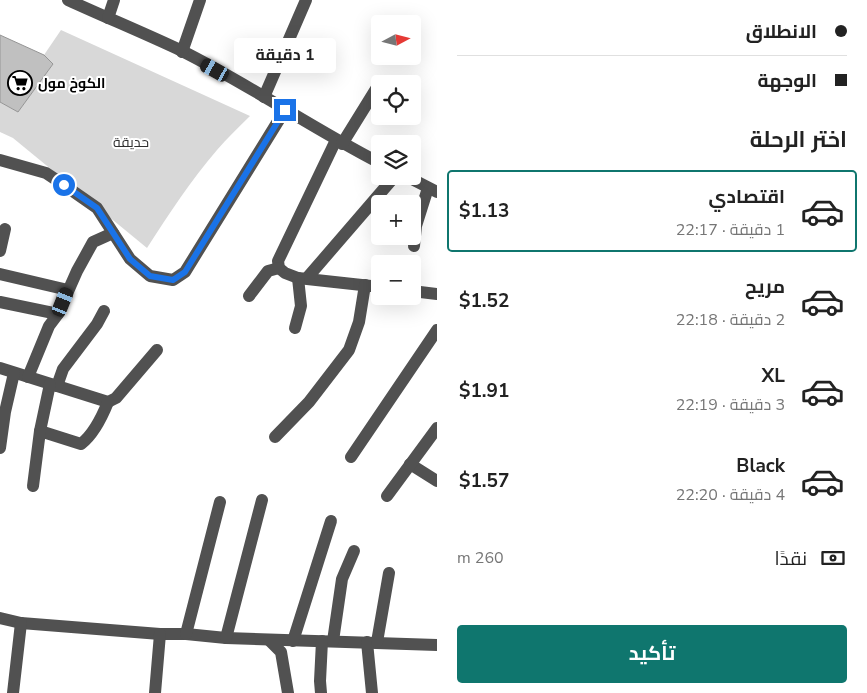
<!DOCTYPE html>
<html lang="ar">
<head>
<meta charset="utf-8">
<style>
	body { margin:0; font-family:"Nunito Sans",Cairo,sans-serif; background:#f2f2f2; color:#222; direction:rtl; height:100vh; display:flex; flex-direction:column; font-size:19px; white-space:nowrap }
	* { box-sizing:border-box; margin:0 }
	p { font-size:16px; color:#767676 }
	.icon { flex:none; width:28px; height:28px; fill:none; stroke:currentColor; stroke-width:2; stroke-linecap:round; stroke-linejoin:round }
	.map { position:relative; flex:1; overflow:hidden; direction:ltr }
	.panel { display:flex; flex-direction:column; background:#fff; width:430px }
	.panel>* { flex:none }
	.top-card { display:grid; align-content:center; height:110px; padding:0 20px; background:#fff }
	.needle { width:32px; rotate:83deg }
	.buttons { position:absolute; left:371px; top:15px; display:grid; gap:10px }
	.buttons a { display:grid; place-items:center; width:50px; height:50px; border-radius:5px; background:#fff; box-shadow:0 5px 20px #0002; font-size:25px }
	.end { position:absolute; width:22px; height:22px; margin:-11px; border:6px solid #1a73e8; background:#fff; box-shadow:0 0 0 2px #fff }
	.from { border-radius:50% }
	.bubble { position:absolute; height:35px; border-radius:5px; background:#fff; box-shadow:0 5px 20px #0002; font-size:16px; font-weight:700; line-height:35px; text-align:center; direction:rtl }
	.car { position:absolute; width:15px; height:30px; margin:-15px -8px; border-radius:6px; box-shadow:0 0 4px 1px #0007; background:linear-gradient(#222 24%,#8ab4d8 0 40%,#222 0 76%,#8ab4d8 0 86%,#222 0) }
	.top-card b { display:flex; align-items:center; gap:18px; height:48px; font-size:19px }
	.top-card b+b { border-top:1px solid #e0e0e0 }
	.top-card i { width:12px; height:12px; background:#222 }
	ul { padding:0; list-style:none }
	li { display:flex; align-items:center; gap:15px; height:82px; margin:0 10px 8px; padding:0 10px; border:2px solid transparent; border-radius:5px }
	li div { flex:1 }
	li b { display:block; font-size:19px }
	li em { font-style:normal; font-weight:700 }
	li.on { border-color:#0f766e }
	li>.icon { width:45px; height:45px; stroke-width:1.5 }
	h2 { padding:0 20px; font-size:22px; line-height:60px }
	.pay { display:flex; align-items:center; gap:12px; height:55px; padding:0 20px; font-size:19px }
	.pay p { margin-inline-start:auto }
	.primary-button { display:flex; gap:10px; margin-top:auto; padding:10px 20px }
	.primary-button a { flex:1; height:58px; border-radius:5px; background:#0f766e; color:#fff; font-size:20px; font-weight:700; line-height:58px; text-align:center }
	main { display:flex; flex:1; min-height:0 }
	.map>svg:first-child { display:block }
	.green { fill:#d8d8d8 }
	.building { fill:#c0c0c0; stroke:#959595 }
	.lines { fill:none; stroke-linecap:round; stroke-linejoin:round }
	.minor { stroke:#515151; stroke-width:12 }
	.route { stroke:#1a73e8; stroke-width:6 }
	.labels { text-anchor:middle; stroke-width:4; stroke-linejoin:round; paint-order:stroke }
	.poi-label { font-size:14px; font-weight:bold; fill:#000; stroke:#fff; text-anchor:start }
	.park-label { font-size:14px; fill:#2f2f2f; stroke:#fff }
</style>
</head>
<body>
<main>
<section class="panel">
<div class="top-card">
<b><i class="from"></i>الانطلاق</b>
<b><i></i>الوجهة</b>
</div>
<h2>اختر الرحلة</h2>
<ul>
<li class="on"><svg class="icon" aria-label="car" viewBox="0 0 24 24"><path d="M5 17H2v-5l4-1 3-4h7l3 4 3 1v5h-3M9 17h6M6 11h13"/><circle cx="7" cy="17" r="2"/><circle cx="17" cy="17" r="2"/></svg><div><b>اقتصادي</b><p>1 دقيقة · 22:17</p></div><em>$1.13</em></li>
<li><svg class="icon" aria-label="car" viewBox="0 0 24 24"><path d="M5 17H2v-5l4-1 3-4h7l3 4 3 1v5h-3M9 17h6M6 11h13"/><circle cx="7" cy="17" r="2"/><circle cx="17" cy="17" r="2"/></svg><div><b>مريح</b><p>2 دقيقة · 22:18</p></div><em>$1.52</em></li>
<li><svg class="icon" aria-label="car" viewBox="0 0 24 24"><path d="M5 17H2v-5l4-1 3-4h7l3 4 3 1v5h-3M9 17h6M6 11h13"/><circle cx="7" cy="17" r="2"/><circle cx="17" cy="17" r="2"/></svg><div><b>XL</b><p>3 دقيقة · 22:19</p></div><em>$1.91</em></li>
<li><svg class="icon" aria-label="car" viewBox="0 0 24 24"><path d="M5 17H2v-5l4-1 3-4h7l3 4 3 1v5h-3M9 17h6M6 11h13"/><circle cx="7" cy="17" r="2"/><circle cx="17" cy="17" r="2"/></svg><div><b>Black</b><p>4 دقيقة · 22:20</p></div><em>$1.57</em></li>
</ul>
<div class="pay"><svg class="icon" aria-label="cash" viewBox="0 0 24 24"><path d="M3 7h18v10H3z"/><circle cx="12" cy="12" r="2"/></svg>نقدًا<p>260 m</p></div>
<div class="primary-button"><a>تأكيد</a></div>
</section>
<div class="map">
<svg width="437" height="693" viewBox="0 0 437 693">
	<rect width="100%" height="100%" fill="#fff"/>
	<path class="green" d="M61,30L250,116C239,127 227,138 217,150C191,180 169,214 147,248L13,138L0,132V102L18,112L53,64L44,55Z"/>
	<path class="building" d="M0,35L44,55L53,64L18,112L0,102Z"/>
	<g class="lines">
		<g class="minor">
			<path d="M68,0C105,17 144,33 182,51C250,85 312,128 380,163"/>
			<path d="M108,18L114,0"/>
			<path d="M182,52L200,0"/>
			<path d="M264,97L306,0"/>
			<path d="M336,140L278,261L279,268L285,273L298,278L380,287"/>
			<path d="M342,144L381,81"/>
			<path d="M0,160L46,173L64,185L97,208L130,259L150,276L173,280L185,272L285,110"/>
			<path d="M406,176L437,192"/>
			<path d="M414,246L416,226L428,188"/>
			<path d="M0,251L5,229"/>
			<path d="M0,274L68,290"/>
			<path d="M307,278L395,176"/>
			<path d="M412,291L437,294"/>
			<path d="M249,296L268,271L279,268"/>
			<path d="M0,302L58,314"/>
			<path d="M295,328L301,306L298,278"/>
			<path d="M0,368L108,402L116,398L157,350"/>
			<path d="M28,377L49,326L58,314L77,271L93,242L113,233"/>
			<path d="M57,386L63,369L97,324L104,311"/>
			<path d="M40,431L81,444C94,434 102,417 108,402"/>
			<path d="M275,437L309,402L349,350L359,322L365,285"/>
			<path d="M0,448L5,412L14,373"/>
			<path d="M351,457L437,330"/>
			<path d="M410,464L437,481"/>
			<path d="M33,486L40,431L50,384"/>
			<path d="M387,496L437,428"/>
			<path d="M0,618L21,623L160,634H186L226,638L437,645"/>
			<path d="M186,634L220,502"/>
			<path d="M226,638L262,500"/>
			<path d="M269,640L281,652L288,693"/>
			<path d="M293,641L331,521"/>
			<path d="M333,641L342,579L354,551"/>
			<path d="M367,642L372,693"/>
			<path d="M377,642L389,573"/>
			<path d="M13,693L21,623"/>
			<path d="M155,693L160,634"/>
			<path d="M321,693L320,681L322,641"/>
		</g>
	</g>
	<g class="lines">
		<path class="route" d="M64,185L97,208L130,259L150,276L173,280L185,272L285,110"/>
	</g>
	<defs>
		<symbol id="supermarket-ring" viewBox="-11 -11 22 22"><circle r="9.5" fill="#fff" stroke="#000" stroke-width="1.5"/><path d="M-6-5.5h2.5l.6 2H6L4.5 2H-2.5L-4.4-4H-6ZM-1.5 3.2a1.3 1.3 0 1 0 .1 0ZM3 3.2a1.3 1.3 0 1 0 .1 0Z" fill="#000"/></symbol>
	</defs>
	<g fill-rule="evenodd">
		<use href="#supermarket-ring" x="6" y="69" width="28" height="28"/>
	</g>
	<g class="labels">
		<g class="poi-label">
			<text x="38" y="88">الكوخ مول</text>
		</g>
		<g class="park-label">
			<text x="131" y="147">حديقة</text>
		</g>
	</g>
</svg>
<div class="buttons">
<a><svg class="needle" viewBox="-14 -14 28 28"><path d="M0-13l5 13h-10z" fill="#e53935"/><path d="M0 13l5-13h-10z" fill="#767676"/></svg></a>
<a><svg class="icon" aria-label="locate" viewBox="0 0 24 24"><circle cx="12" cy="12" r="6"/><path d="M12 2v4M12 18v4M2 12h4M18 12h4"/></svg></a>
<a><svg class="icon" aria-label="layers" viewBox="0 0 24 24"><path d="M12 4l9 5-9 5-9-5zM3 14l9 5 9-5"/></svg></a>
<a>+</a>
<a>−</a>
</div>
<i class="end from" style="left:64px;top:185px"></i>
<i class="end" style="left:285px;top:110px"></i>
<div class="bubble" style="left:234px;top:38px;width:102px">1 دقيقة</div>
<i class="car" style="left:215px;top:70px;rotate:299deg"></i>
<i class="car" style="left:63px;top:302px;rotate:22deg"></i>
</div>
</main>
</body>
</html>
